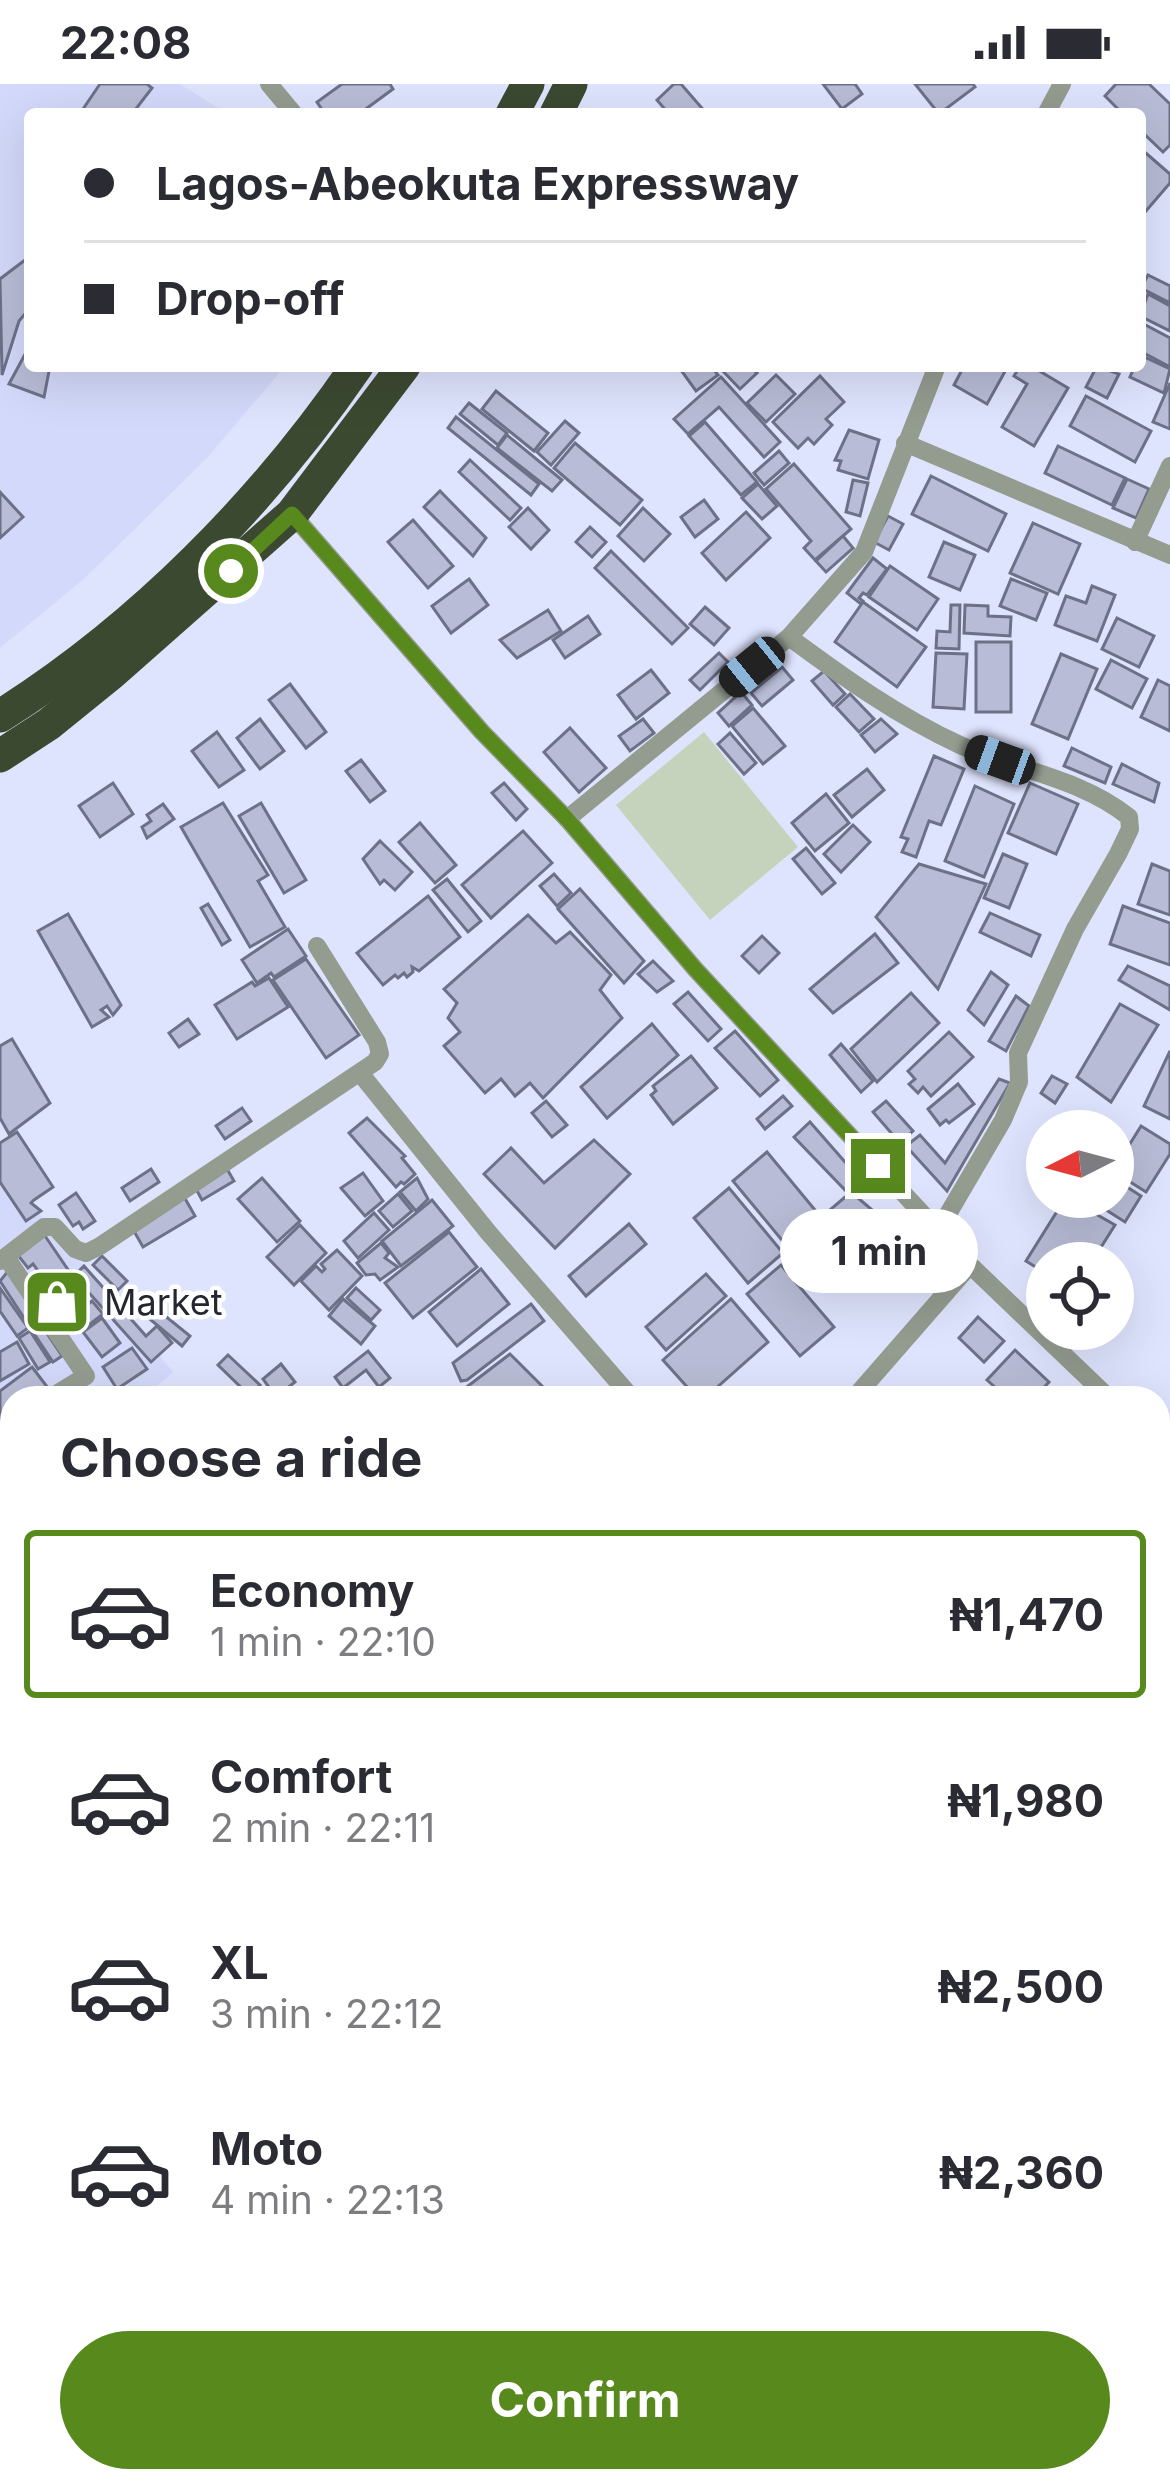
<!DOCTYPE html>
<html lang="en">
<head>
<meta charset="utf-8">
<style>
	body { margin:0; font-family:Inter,sans-serif; background:#f2f2f3; color:#2b2b33; height:100vh; display:flex; flex-direction:column; font-size:45px; white-space:nowrap }
	* { box-sizing:border-box; margin:0 }
	p { font-size:39px; color:#7c7c81 }
	.icon { flex:none; width:66px; height:66px; fill:none; stroke:currentColor; stroke-width:2; stroke-linecap:round; stroke-linejoin:round }
	.map { position:relative; flex:1; overflow:hidden }
	.sheet { position:absolute; left:0px; top:1302px; width:1170px; height:1107px; display:flex; flex-direction:column; background:#fff; border-radius:36px 36px 0 0; box-shadow:0 12px 48px #0002 }
	.sheet>* { flex:none }
	.top-card { position:absolute; left:24px; top:24px; width:1122px; height:264px; border-radius:12px; box-shadow:0 12px 48px #0002; display:grid; align-content:center; height:264px; padding:0 60px; background:#fff }
	.needle { width:78px; rotate:264deg }
	.buttons { position:absolute; left:1026px; top:1026px; display:grid; gap:24px }
	.buttons a { display:grid; place-items:center; width:108px; height:108px; border-radius:50%; background:#fff; box-shadow:0 12px 48px #0002; font-size:60px }
	.end { position:absolute; width:54px; height:54px; margin:-27px; border:15px solid #58891d; background:#fff; box-shadow:0 0 0 6px #fff }
	.from { border-radius:50% }
	.bubble { position:absolute; height:84px; border-radius:42px; background:#fff; box-shadow:0 12px 48px #0002; font-size:39px; font-weight:700; line-height:84px; text-align:center }
	.car { position:absolute; width:36px; height:72px; margin:-36px -18px; border-radius:15px; box-shadow:0 0 9px 3px #0007; background:linear-gradient(#222 24%,#8ab4d8 0 40%,#222 0 76%,#8ab4d8 0 86%,#222 0) }
	.top-card b { display:flex; align-items:center; gap:42px; height:114px; font-size:45px }
	.top-card b+b { border-top:3px solid #e1e1e2 }
	.top-card i { width:30px; height:30px; background:#2b2b33 }
	ul { padding:0; list-style:none }
	li { display:flex; align-items:center; gap:36px; height:168px; margin:0 24px 18px; padding:0 36px; border:6px solid transparent; border-radius:12px }
	li div { flex:1 }
	li b { display:block; font-size:45px }
	li em { font-style:normal; font-weight:700 }
	li.current { border-color:#58891d }
	li>.icon { width:108px; height:108px; stroke-width:1.5 }
	h2 { padding:0 60px; font-size:54px; line-height:144px }
	.action { display:flex; gap:24px; margin-top:auto; padding:24px 60px }
	.action a { flex:1; height:138px; border-radius:72px; background:#58891d; color:#fff; font-size:48px; font-weight:700; line-height:138px; text-align:center }
	.status { display:flex; justify-content:space-between; align-items:center; height:84px; padding:0 60px; background:#fff; direction:ltr }
	.status svg { height:33px; fill:currentColor }
	.map>svg:first-child { display:block }
	.built { fill:#d3d9fa }
	.green { fill:#c6d3bc }
	.building { fill:#b8bcd6; stroke:#6d7188; stroke-width:3 }
	.lines { fill:none; stroke-linecap:round; stroke-linejoin:round }
	.street { stroke:#949b8f; stroke-width:18 }
	.secondary { stroke:#6e7766; stroke-width:24 }
	.highway { stroke:#3c4931; stroke-width:33 }
	.route { stroke:#58891d; stroke-width:15 }
	.labels { text-anchor:middle; stroke-width:9; stroke-linejoin:round; paint-order:stroke }
	.poi-label { font-size:36px; fill:#252730; stroke:#fff; text-anchor:start }
</style>
</head>
<body>
<div class="status"><b>22:08</b><svg viewBox="0 0 49 12"><path d="M0 12V9h3v3zM5 12V6h3v6zM10 12V3h3v9zM15 12V0h3v12zM26 1h20v11H26zM47 4h2v5h-2z"/></svg></div>
<div class="map">
<svg width="1170" height="2407" viewBox="0 0 1170 2407">
	<rect width="100%" height="100%" fill="#dfe4fe"/>
	<g class="built">
		<path d="M0,0H180L228,30H30V282H285L208,373L85,494L0,564Z"/>
		<path d="M0,1083L173,1288L143,1314H12V1426L0,1437Z"/>
	</g>
	<path class="green" d="M704,648L798,763L710,836L616,721Z"/>
	<g class="building">
		<path d="M100,0H147L152,4L132,30H84L81,28Z"/>
		<path d="M342,0H390L393,5L359,30H325L317,18Z"/>
		<path d="M674,0H681L707,30H669L657,16Z"/>
		<path d="M823,0H855L862,10L842,25Z"/>
		<path d="M915,0H973L975,3L939,30Z"/>
		<path d="M1116,0H1149L1170,20V61L1163,68L1140,46V30H1123L1105,12Z"/>
		<path d="M1140,64L1170,90V99L1146,127L1140,122Z"/>
		<path d="M29,173L30,224L19,237L2,291L0,195Z"/>
		<path d="M1148,191L1170,202V219L1141,204Z"/>
		<path d="M1148,210L1170,222V247L1140,232Z"/>
		<path d="M1140,238L1170,254V283L1140,267Z"/>
		<path d="M30,261V282H50L44,313L9,300Z"/>
		<path d="M1140,271L1170,285L1164,309L1130,293L1135,282H1140Z"/>
		<path d="M678,282H711L718,291L696,307Z"/>
		<path d="M718,282H750L757,289L740,305Z"/>
		<path d="M964,282H1008L987,320L954,301Z"/>
		<path d="M1020,282H1031L1068,304L1034,362L1002,343L1027,300L1014,292Z"/>
		<path d="M1097,282L1119,290L1107,314L1086,303Z"/>
		<path d="M776,291L795,310L766,338L747,319Z"/>
		<path d="M820,292L844,318L826,335L832,341L814,360L808,354L798,364L773,338Z"/>
		<path d="M721,293L780,358L764,373L719,323L688,350L674,335Z"/>
		<path d="M1170,299V345L1153,338Z"/>
		<path d="M496,307L548,349L534,367L482,325Z"/>
		<path d="M1086,312L1151,347L1135,378L1070,342Z"/>
		<path d="M469,319L507,349L498,361L460,330Z"/>
		<path d="M456,333L539,400L531,411L448,344Z"/>
		<path d="M565,337L579,349L551,381L537,368Z"/>
		<path d="M705,338L757,398L741,411L689,352Z"/>
		<path d="M849,346L879,356L868,395L838,386L841,377L835,376Z"/>
		<path d="M507,351L562,396L552,407L497,364Z"/>
		<path d="M575,359L642,416L620,441L554,384Z"/>
		<path d="M1058,362L1125,394L1112,421L1045,389Z"/>
		<path d="M779,367L789,379L764,401L754,389Z"/>
		<path d="M470,376L521,424L510,436L459,388Z"/>
		<path d="M794,380L851,445L815,476L804,464L811,457L766,405Z"/>
		<path d="M931,392L1006,430L988,467L912,430Z"/>
		<path d="M1127,395L1149,405L1136,434L1113,424Z"/>
		<path d="M853,396L868,399L860,432L846,428Z"/>
		<path d="M758,400L777,422L762,435L742,414Z"/>
		<path d="M440,407L486,454L473,472L424,423Z"/>
		<path d="M0,408L23,433L0,454Z"/>
		<path d="M704,416L718,435L695,453L681,433Z"/>
		<path d="M528,424L549,446L531,465L509,443Z"/>
		<path d="M643,424L670,450L644,477L618,452Z"/>
		<path d="M746,428L770,454L726,496L702,469Z"/>
		<path d="M888,432L903,440L889,466L874,458Z"/>
		<path d="M413,436L453,482L428,504L388,458Z"/>
		<path d="M1033,439L1080,460L1058,510L1010,489Z"/>
		<path d="M590,443L606,458L592,473L576,458Z"/>
		<path d="M843,452L853,464L826,488L816,477Z"/>
		<path d="M944,458L975,471L960,506L929,493Z"/>
		<path d="M611,467L688,544L672,560L595,484Z"/>
		<path d="M873,474L887,485L867,511L863,509L859,514L863,517L861,520L847,509Z"/>
		<path d="M890,482L938,515L917,546L869,513Z"/>
		<path d="M469,495L488,521L451,549L432,522Z"/>
		<path d="M1011,495L1047,509L1036,536L1000,522Z"/>
		<path d="M1092,502L1115,511L1097,557L1055,541L1066,512L1086,519Z"/>
		<path d="M863,518L926,563L897,603L835,558Z"/>
		<path d="M951,521H960L959,565L936,564L937,547L950,548Z"/>
		<path d="M965,521L988,522V532L1011,533L1010,552L964,549Z"/>
		<path d="M705,523L729,544L714,561L690,540Z"/>
		<path d="M548,526L561,547L517,574L500,556Z"/>
		<path d="M588,532L600,550L565,574L553,556Z"/>
		<path d="M1117,534L1154,552L1139,583L1102,565Z"/>
		<rect x="976" y="558" width="35" height="70"/>
		<path d="M719,569L728,578L700,606L690,596Z"/>
		<path d="M936,569L967,570L964,625L933,623Z"/>
		<path d="M1061,570L1097,585L1068,655L1032,640Z"/>
		<path d="M1111,576L1147,595L1132,624L1096,605Z"/>
		<path d="M782,583L793,596L762,622L751,609Z"/>
		<path d="M651,586L669,609L636,635L618,611Z"/>
		<path d="M824,587L845,610L833,621L812,597Z"/>
		<path d="M1158,596L1170,602V647L1141,633Z"/>
		<path d="M290,600L326,648L306,664L269,616Z"/>
		<path d="M741,608L752,621L729,642L718,629Z"/>
		<path d="M850,610L874,635L859,648L836,623Z"/>
		<path d="M753,624L785,662L763,680L732,642Z"/>
		<path d="M260,635L284,667L260,685L237,654Z"/>
		<path d="M643,635L654,649L630,667L619,652Z"/>
		<path d="M881,635L897,650L875,668L861,651Z"/>
		<path d="M570,644L606,684L579,708L544,668Z"/>
		<path d="M217,648L244,686L219,703L192,667Z"/>
		<path d="M730,649L756,679L744,690L718,660Z"/>
		<path d="M1072,664L1111,683L1105,699L1064,682Z"/>
		<path d="M934,672L964,685L941,741L929,737L916,773L902,768L908,755L901,753Z"/>
		<path d="M361,676L385,707L370,718L346,687Z"/>
		<path d="M1122,680L1159,699L1154,718L1113,700Z"/>
		<path d="M867,685L884,706L852,733L834,711Z"/>
		<path d="M113,699L133,730L100,753L79,722Z"/>
		<path d="M504,699L527,725L516,736L492,709Z"/>
		<path d="M1030,699L1078,720L1056,770L1008,749Z"/>
		<path d="M975,702L1014,720L984,793L945,777Z"/>
		<path d="M826,710L849,739L815,767L792,739Z"/>
		<path d="M223,719L268,791L258,797L285,843L250,863L181,743Z"/>
		<path d="M261,719L306,796L284,809L239,732Z"/>
		<path d="M163,720L174,735L147,754L142,743L151,737L147,731Z"/>
		<path d="M420,739L456,781L435,799L399,758Z"/>
		<path d="M853,741L870,758L841,788L824,770Z"/>
		<path d="M523,747L552,779L491,834L462,801Z"/>
		<path d="M380,757L412,788L395,806L384,796L380,800L363,775Z"/>
		<path d="M806,764L835,799L822,810L793,775Z"/>
		<path d="M1003,770L1027,780L1009,824L984,814Z"/>
		<path d="M919,780L986,800L938,905L876,833Z"/>
		<path d="M1152,780L1170,787V831L1138,820Z"/>
		<path d="M554,790L571,809L557,822L540,802Z"/>
		<path d="M447,795L481,837L468,848L433,806Z"/>
		<path d="M580,805L644,877L624,899L558,825Z"/>
		<path d="M428,812L460,853L419,887L412,883L413,888L407,893L404,889L398,894L395,891L383,901L357,869Z"/>
		<path d="M208,820L230,856L222,861L201,824Z"/>
		<path d="M1123,822L1170,839V881L1110,860Z"/>
		<path d="M990,829L1040,851L1031,872L980,848Z"/>
		<path d="M68,830L121,921L113,931L107,922L101,926L109,933L92,943L38,847Z"/>
		<path d="M528,831L556,859L570,848L611,891L600,906L622,934L543,1014L530,999L515,1012L501,995L485,1009L444,962L460,948L448,934L457,919L444,905Z"/>
		<path d="M288,845L306,872L274,893L271,889L257,899L242,876Z"/>
		<path d="M875,850L898,879L833,929L810,905Z"/>
		<path d="M762,852L779,869L759,889L742,872Z"/>
		<path d="M306,875L359,951L326,974L273,896Z"/>
		<path d="M653,877L673,897L657,908L638,890Z"/>
		<path d="M1128,882L1170,902V926L1119,896Z"/>
		<path d="M991,888L1008,901L984,941L968,926Z"/>
		<path d="M269,894L288,923L237,955L215,921L252,898L255,902Z"/>
		<path d="M688,908L721,945L708,957L674,920Z"/>
		<path d="M911,909L939,939L877,998L851,965Z"/>
		<path d="M1016,912L1029,922L1006,967L989,957Z"/>
		<path d="M1120,920L1158,941L1111,1018L1077,993Z"/>
		<path d="M188,935L199,950L179,963L169,949Z"/>
		<path d="M652,940L678,971L607,1034L581,1003Z"/>
		<path d="M735,947L778,996L760,1012L715,964Z"/>
		<path d="M949,948L973,973L931,1012L923,1003L918,1009L909,1000L915,995L908,987Z"/>
		<path d="M12,955L50,1019L9,1050L0,1034V962Z"/>
		<path d="M841,960L873,997L861,1008L830,971Z"/>
		<path d="M1170,967V1035L1144,1022Z"/>
		<path d="M691,972L717,1004L673,1040L651,1011L656,1007L653,1002Z"/>
		<path d="M1052,992L1067,1000L1055,1019L1041,1009Z"/>
		<path d="M999,995L1010,999L947,1107L906,1062L920,1051L945,1079Z"/>
		<path d="M958,1000L974,1020L949,1039L946,1036L940,1041L928,1025Z"/>
		<path d="M783,1012L792,1022L765,1045L757,1035Z"/>
		<path d="M546,1017L567,1041L552,1053L532,1029Z"/>
		<path d="M886,1017L913,1047L900,1059L873,1028Z"/>
		<path d="M242,1024L251,1037L225,1055L216,1042Z"/>
		<path d="M367,1034L405,1072L402,1074L415,1090L404,1100L401,1098L396,1103L349,1049Z"/>
		<path d="M810,1038L859,1094L846,1107L794,1053Z"/>
		<path d="M1141,1042L1170,1060V1070L1146,1108L1113,1087Z"/>
		<path d="M17,1048L53,1103L34,1116L31,1119L41,1127L26,1137L0,1098V1059Z"/>
		<path d="M594,1056L630,1090L555,1164L484,1090L511,1064L544,1099Z"/>
		<path d="M767,1068L820,1132L786,1161L733,1097Z"/>
		<path d="M151,1085L159,1098L130,1117L122,1104Z"/>
		<path d="M227,1085L234,1097L202,1116L195,1103Z"/>
		<path d="M363,1089L383,1117L365,1132L341,1104Z"/>
		<path d="M262,1094L300,1137L277,1158L238,1115Z"/>
		<path d="M417,1094L428,1115L416,1127L400,1108Z"/>
		<path d="M1113,1094L1141,1112L1125,1138L1092,1117L1089,1123L1073,1113H1113Z"/>
		<path d="M729,1104L783,1169L748,1199L694,1134Z"/>
		<path d="M851,1108L911,1159L892,1178L831,1125Z"/>
		<path d="M76,1109L95,1137L83,1145L79,1138L73,1142L59,1121Z"/>
		<path d="M398,1110L412,1127L393,1143L379,1127Z"/>
		<path d="M183,1111L195,1132L143,1163L131,1142Z"/>
		<path d="M1066,1113L1115,1141L1091,1179H1047V1190L1026,1177Z"/>
		<path d="M432,1116L453,1142L401,1182L382,1157Z"/>
		<path d="M374,1129L389,1146L358,1174L344,1157Z"/>
		<path d="M629,1140L646,1160L586,1212L569,1192Z"/>
		<path d="M300,1141L326,1169L294,1201L267,1173Z"/>
		<path d="M449,1148L477,1183L413,1234L385,1199Z"/>
		<path d="M43,1149L71,1190L47,1211L37,1197L42,1192L33,1180L28,1184L17,1170Z"/>
		<path d="M381,1159L389,1169L385,1174L398,1183L380,1196L375,1190L366,1191L357,1179Z"/>
		<path d="M928,1162L943,1180L930,1196L913,1178Z"/>
		<path d="M337,1166L362,1192L329,1226L301,1197L316,1182L322,1188L325,1185L321,1180Z"/>
		<path d="M102,1172L127,1197L118,1206L93,1181Z"/>
		<path d="M781,1181L834,1243L800,1272L747,1210Z"/>
		<path d="M84,1182L146,1252L157,1242L172,1259L151,1278L74,1192Z"/>
		<path d="M481,1185L509,1220L457,1262L429,1228Z"/>
		<path d="M9,1186L39,1233L28,1240L0,1197Z"/>
		<path d="M706,1190L726,1212L666,1266L646,1243Z"/>
		<path d="M71,1195L89,1218L66,1236L48,1213Z"/>
		<path d="M0,1204L28,1244L17,1252L0,1227Z"/>
		<path d="M356,1204L380,1226L371,1236L347,1214Z"/>
		<path d="M343,1215L375,1242L361,1260L329,1232Z"/>
		<path d="M731,1215L768,1258L705,1314H697L663,1276Z"/>
		<path d="M92,1217L103,1230L81,1247L71,1234Z"/>
		<path d="M531,1220L544,1237L467,1296L461,1297L453,1279Z"/>
		<path d="M159,1227L190,1252L182,1262L151,1236Z"/>
		<path d="M978,1233L1004,1257L984,1278L959,1254Z"/>
		<path d="M102,1234L120,1259L102,1273L83,1248Z"/>
		<path d="M40,1239L62,1272L53,1278L31,1245Z"/>
		<path d="M30,1247L50,1278L38,1285L19,1254Z"/>
		<path d="M17,1258L29,1280L0,1297V1268Z"/>
		<path d="M132,1264L147,1285L117,1305L103,1283Z"/>
		<path d="M1015,1266L1049,1298L1034,1314H1007L987,1296Z"/>
		<path d="M368,1267L390,1294L379,1303L366,1286L343,1304L335,1293Z"/>
		<path d="M510,1270L554,1314H479L468,1302Z"/>
		<path d="M228,1271L260,1301L250,1312L218,1281Z"/>
		<path d="M281,1280L295,1298L276,1313L263,1295Z"/>
		<path d="M32,1283L48,1304L35,1314L31,1311L12,1314V1325L0,1334V1307Z"/>
		<path d="M1170,1440V1503L1166,1505L1170,1514L1160,1525L1158,1453Z"/>
		<path d="M0,1666L12,1679V1715L0,1726Z"/>
		<path d="M1170,1720V1774L1158,1764V1733Z"/>
		<path d="M0,1760L12,1773V1819L0,1806Z"/>
		<path d="M1170,1799V1833L1165,1839L1158,1832V1811Z"/>
		<path d="M0,1823L12,1834V1854L0,1866Z"/>
		<path d="M1170,1836V1880L1158,1895V1851Z"/>
		<path d="M1170,1905V1957L1158,1946V1918Z"/>
		<path d="M12,2110V2144L0,2154V2120Z"/>
		<path d="M5,2217L12,2224V2247L0,2259V2222Z"/>
		<path d="M95,2397H151L141,2407H84Z"/>
		<path d="M405,2397H448L435,2407H408L402,2399Z"/>
	</g>
	<g class="lines">
		<g class="street">
			<path d="M269,0L294,30"/>
			<path d="M1046,30L1062,0"/>
			<path d="M905,359L1170,471"/>
			<path d="M292,430L482,648L567,735L696,886L970,1181L1109,1314"/>
			<path d="M1135,458L1170,382"/>
			<path d="M789,553C843,593 899,633 960,661C1016,686 1080,694 1129,733L1130,745L1118,770L1075,845L1018,969L1019,998L1003,1036L938,1147"/>
			<path d="M567,735L789,553L864,468L937,282"/>
			<path d="M360,989L488,1148L632,1314"/>
			<path d="M6,1173L86,1292L50,1314"/>
			<path d="M0,1177L44,1143H55L75,1165L86,1169L100,1162L375,978L380,970L377,958L317,862"/>
			<path d="M854,1314L970,1181"/>
			<path d="M0,1345L12,1338"/>
			<path d="M1158,1373L1170,1355"/>
			<path d="M1158,1583L1170,1567"/>
			<path d="M1158,1598L1170,1607"/>
			<path d="M0,1903L12,1892"/>
			<path d="M0,1996L12,2009"/>
			<path d="M1158,2165L1170,2174"/>
			<path d="M1158,2328L1170,2310"/>
			<path d="M368,2397L377,2407"/>
			<path d="M1117,2397L1128,2407"/>
		</g>
		<g class="secondary">
			<path d="M0,1585L12,1601"/>
			<path d="M0,1617L12,1634"/>
			<path d="M656,2397L664,2407"/>
			<path d="M692,2397L701,2407"/>
		</g>
		<g class="highway">
			<path d="M512,30L528,0"/>
			<path d="M556,30L571,0"/>
			<path d="M0,632C140,544 264,418 357,282"/>
			<path d="M0,672L49,640L112,589L292,430L404,282"/>
		</g>
	</g>
	<g class="lines">
		<path class="route" d="M231,487L292,430L482,648L567,735L696,886L878,1082"/>
	</g>
	<defs>
		<symbol id="shop-square" viewBox="-11 -11 22 22"><rect x="-9" y="-9" width="18" height="18" rx="4" fill="#58891d" stroke="#fff"/><path d="M-5-2.5h2.3a2.7 3.5 0 0 1 5.4 0H5L5.5 6h-11ZM-1.5-2.5h3a1.5 2.3 0 0 0-3 0Z" fill="#fff"/></symbol>
	</defs>
	<g fill-rule="evenodd">
		<use href="#shop-square" x="19" y="1180" width="76" height="76"/>
	</g>
	<g class="labels">
		<g class="poi-label">
			<text x="104" y="1231">Market</text>
		</g>
	</g>
</svg>
<div class="buttons">
<a><svg class="needle" viewBox="-14 -14 28 28"><path d="M0-13l5 13h-10z" fill="#e53935"/><path d="M0 13l5-13h-10z" fill="#7c7c81"/></svg></a>
<a><svg class="icon" aria-label="locate" viewBox="0 0 24 24"><circle cx="12" cy="12" r="6"/><path d="M12 2v4M12 18v4M2 12h4M18 12h4"/></svg></a>
</div>
<i class="end from" style="left:231px;top:487px"></i>
<i class="end" style="left:878px;top:1082px"></i>
<div class="bubble" style="left:780px;top:1125px;width:198px">1 min</div>
<i class="car" style="left:752px;top:583px;rotate:231deg"></i>
<i class="car" style="left:1000px;top:676px;rotate:290deg"></i>
<div class="top-card">
<b><i class="from"></i>Lagos-Abeokuta Expressway</b>
<b><i></i>Drop-off</b>
</div>
<section class="sheet">
<h2>Choose a ride</h2>
<ul>
<li class="current"><svg class="icon" aria-label="car" viewBox="0 0 24 24"><path d="M5 17H2v-5l4-1 3-4h7l3 4 3 1v5h-3M9 17h6M6 11h13"/><circle cx="7" cy="17" r="2"/><circle cx="17" cy="17" r="2"/></svg><div><b>Economy</b><p>1 min · 22:10</p></div><em>₦1,470</em></li>
<li><svg class="icon" aria-label="car" viewBox="0 0 24 24"><path d="M5 17H2v-5l4-1 3-4h7l3 4 3 1v5h-3M9 17h6M6 11h13"/><circle cx="7" cy="17" r="2"/><circle cx="17" cy="17" r="2"/></svg><div><b>Comfort</b><p>2 min · 22:11</p></div><em>₦1,980</em></li>
<li><svg class="icon" aria-label="car" viewBox="0 0 24 24"><path d="M5 17H2v-5l4-1 3-4h7l3 4 3 1v5h-3M9 17h6M6 11h13"/><circle cx="7" cy="17" r="2"/><circle cx="17" cy="17" r="2"/></svg><div><b>XL</b><p>3 min · 22:12</p></div><em>₦2,500</em></li>
<li><svg class="icon" aria-label="car" viewBox="0 0 24 24"><path d="M5 17H2v-5l4-1 3-4h7l3 4 3 1v5h-3M9 17h6M6 11h13"/><circle cx="7" cy="17" r="2"/><circle cx="17" cy="17" r="2"/></svg><div><b>Moto</b><p>4 min · 22:13</p></div><em>₦2,360</em></li>
</ul>
<div class="action"><a>Confirm</a></div>
</section>
</div>
</body>
</html>
